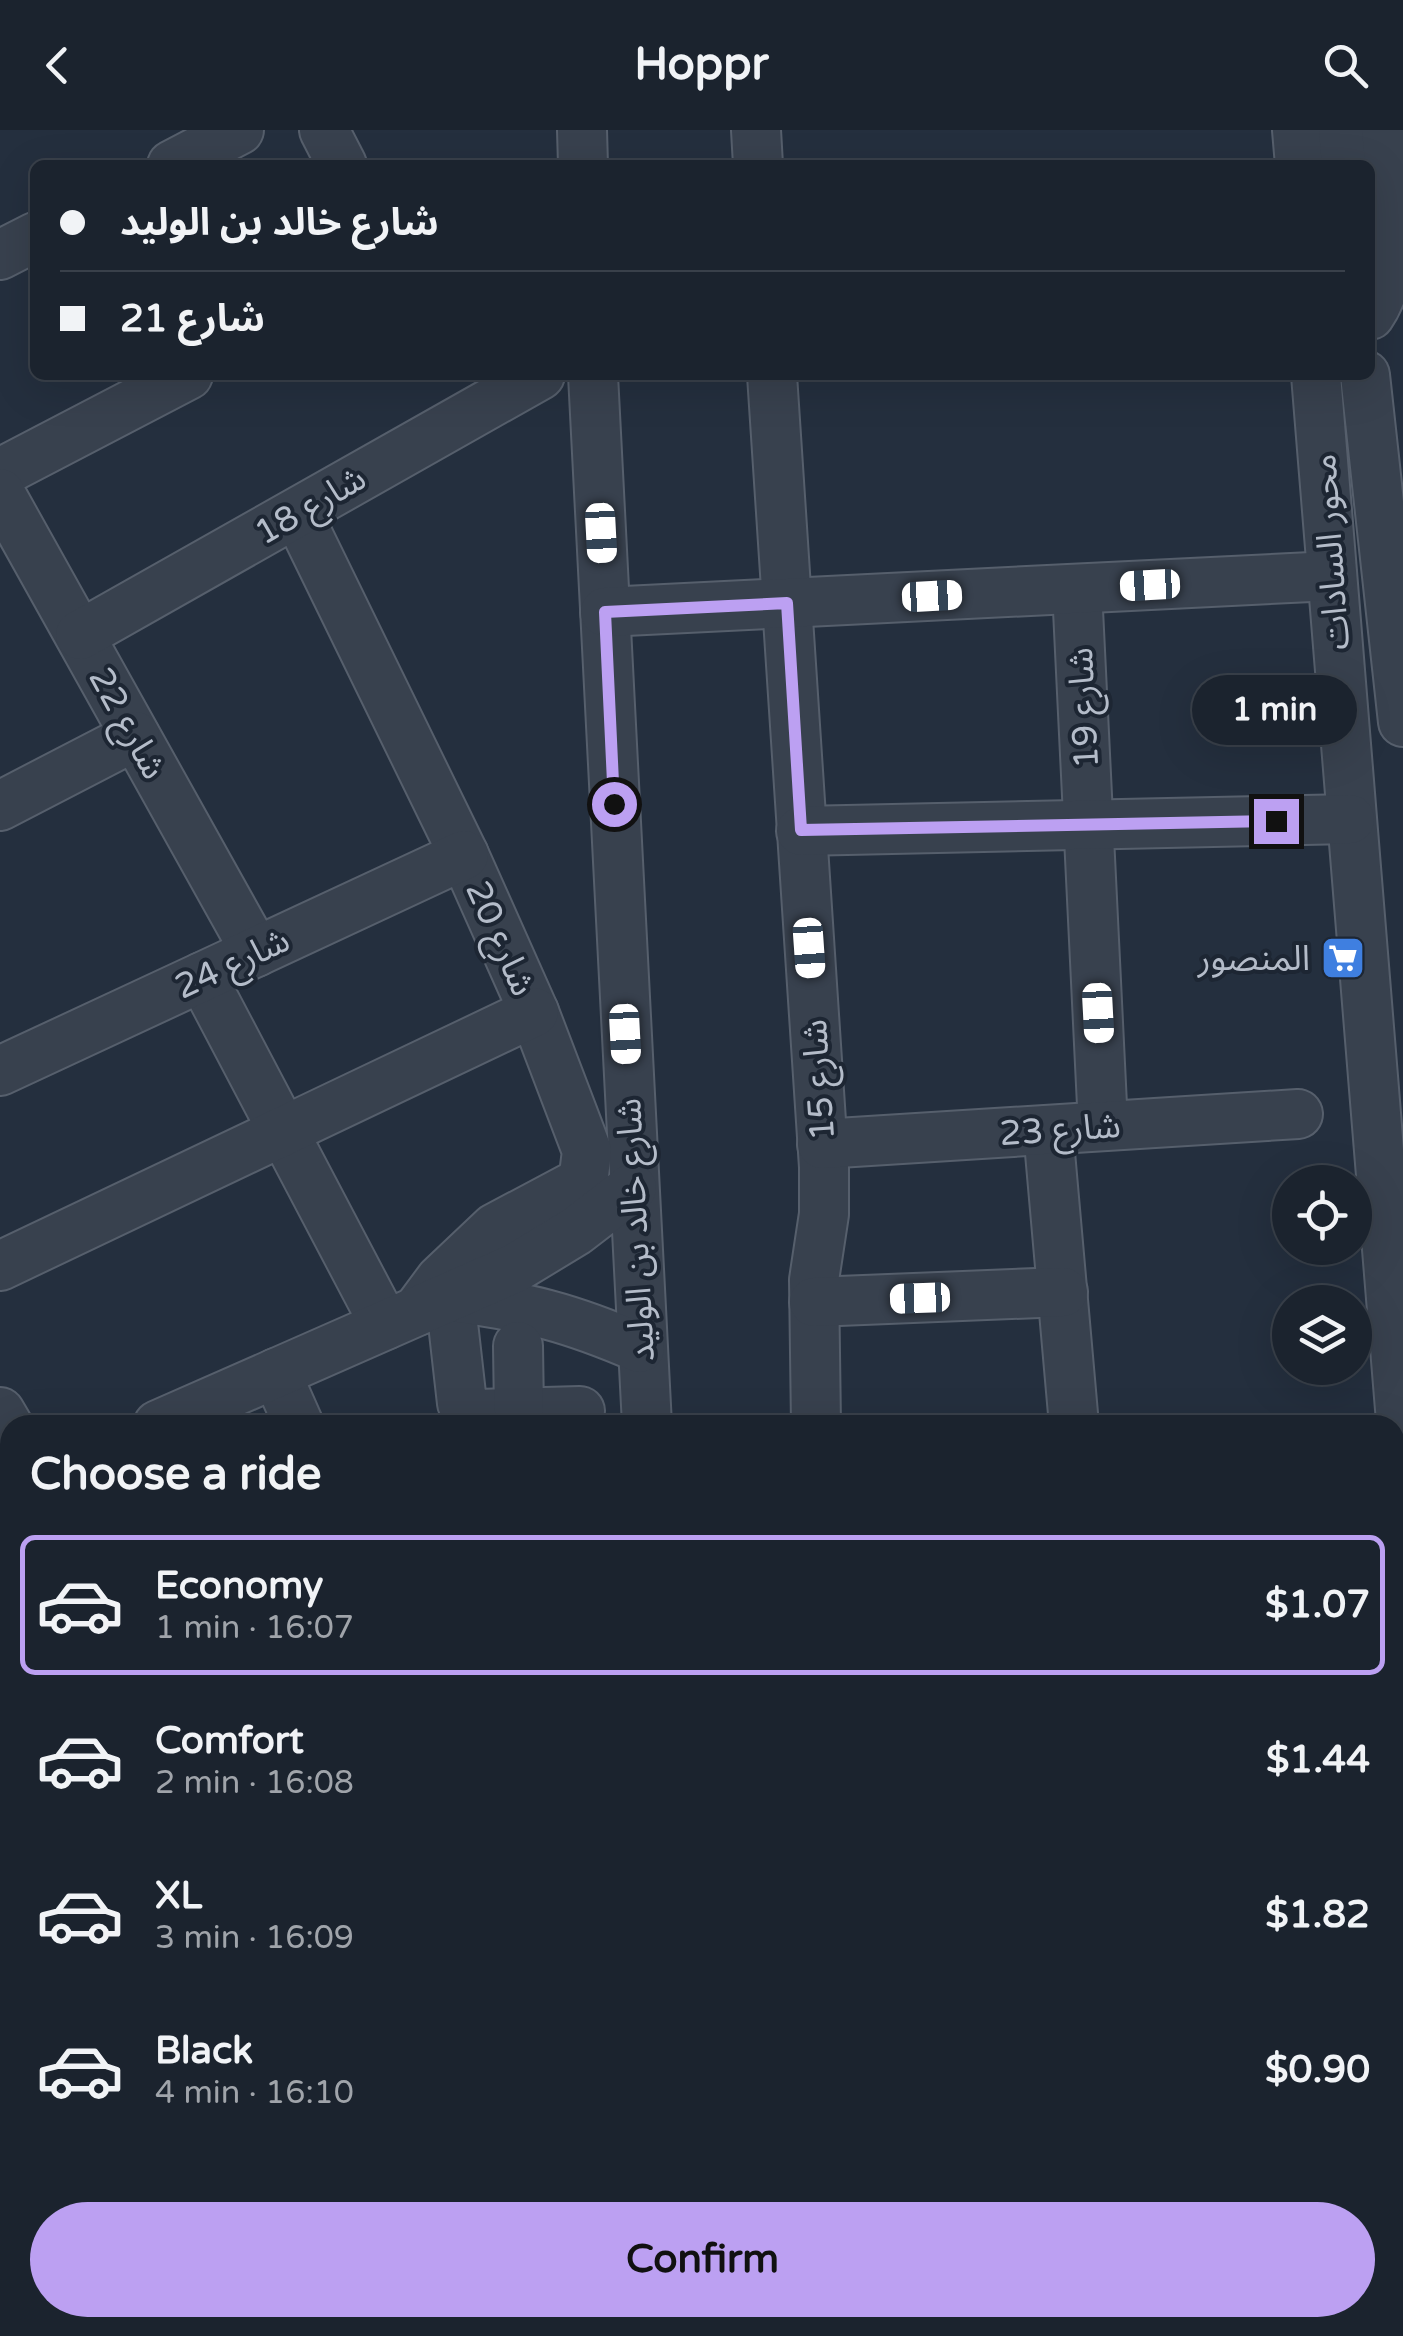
<!DOCTYPE html>
<html lang="en">
<head>
<meta charset="utf-8">
<style>
	body { margin:0; font-family:"Varela Round","Noto Sans Arabic",sans-serif; background:#282f3a; color:#f1f3f6; height:100vh; display:flex; flex-direction:column; font-size:38px; white-space:nowrap }
	* { box-sizing:border-box; margin:0 }
	p { font-size:32px; color:#a0a4aa }
	.icon { flex:none; width:55px; height:55px; fill:none; stroke:currentColor; stroke-width:2; stroke-linecap:round; stroke-linejoin:round }
	.map { position:relative; flex:1; overflow:hidden }
	.panel { position:absolute; left:0px; top:1285px; width:1405px; height:922px; display:flex; flex-direction:column; background:#1b232e; border-radius:30px 30px 0 0; box-shadow:0 10px 40px #0002,0 0 0 2px #39404a }
	.panel>* { flex:none }
	.hud { position:absolute; left:30px; top:30px; width:1345px; height:220px; border-radius:15px; box-shadow:0 10px 40px #0002,0 0 0 2px #39404a; display:grid; align-content:center; height:220px; padding:0 30px; background:#1b232e }
	.buttons { position:absolute; left:1272px; top:1035px; display:grid; gap:20px }
	.buttons a { display:grid; place-items:center; width:100px; height:100px; border-radius:50%; background:#1b232e; box-shadow:0 10px 40px #0002,0 0 0 2px #39404a; font-size:50px }
	.end { position:absolute; width:45px; height:45px; margin:-22px; border:12px solid #bca0f2; background:#111; box-shadow:0 0 0 5px #111 }
	.from { border-radius:50% }
	.bubble { position:absolute; height:70px; border-radius:35px; background:#1b232e; box-shadow:0 10px 40px #0002,0 0 0 2px #39404a; font-size:32px; font-weight:700; line-height:70px; text-align:center }
	.car { position:absolute; width:30px; height:60px; margin:-30px -15px; border-radius:12px; box-shadow:0 0 8px 2px #0007; background:linear-gradient(#fff 24%,#345 0 40%,#fff 0 76%,#345 0 86%,#fff 0) }
	.hud b { display:flex; align-items:center; gap:35px; height:95px; font-size:38px }
	.hud b+b { border-top:2px solid #39404a }
	.hud i { width:25px; height:25px; background:#f1f3f6 }
	ul { padding:0; list-style:none }
	li { display:flex; align-items:center; gap:30px; height:140px; margin:0 20px 15px; padding:0 10px; border:5px solid transparent; border-radius:15px }
	li div { flex:1 }
	li b { display:block; font-size:38px }
	li em { font-style:normal; font-weight:700 }
	li.selected { border-color:#bca0f2 }
	li>.icon { width:90px; height:90px; stroke-width:1.5 }
	h2 { padding:0 30px; font-size:45px; line-height:120px }
	.button { display:flex; gap:20px; margin-top:auto; padding:20px 30px }
	.button a { flex:1; height:115px; border-radius:60px; background:#bca0f2; color:#111; font-size:40px; font-weight:700; line-height:115px; text-align:center }
	header { display:flex; justify-content:space-between; align-items:center; height:130px; padding:0 30px; background:#1b232e; font-size:45px; font-weight:700 }
	.map>svg:first-child { display:block }
	.lines { fill:none; stroke-linecap:round; stroke-linejoin:round }
	.minor-casing { stroke:#565f6c; stroke-width:52 }
	.minor { stroke:#38414e; stroke-width:48 }
	.route { stroke:#bca0f2; stroke-width:12 }
	.labels { text-anchor:middle; stroke-width:8; stroke-linejoin:round; paint-order:stroke }
	.street-label { font-size:35px; fill:#b4bcc9; stroke:#1d2633 }
	.poi-label { font-size:35px; fill:#b4bcc9; stroke:#1d2633; text-anchor:end }
</style>
</head>
<body>
<header><svg class="icon" aria-label="back" viewBox="0 0 24 24"><path d="M15 5l-7 7 7 7"/></svg>Hoppr<svg class="icon" aria-label="search" viewBox="0 0 24 24"><circle cx="10" cy="10" r="6"/><path d="M15 15l6 6"/></svg></header>
<div class="map">
<svg width="1403" height="2206" viewBox="0 0 1403 2206">
	<rect width="100%" height="100%" fill="#242f3e"/>
	<g class="lines">
		<defs>
			<g id="minor">
				<path d="M324,0L342,35"/>
				<path d="M582,0L583,35"/>
				<path d="M756,0L758,35"/>
				<path d="M1297,0L1300,35"/>
				<path d="M1343,0L1346,35"/>
				<path d="M172,35L239,0"/>
				<path d="M0,125L35,107"/>
				<path d="M1370,185C1403,137 1392,59 1386,0"/>
				<path d="M593,245L647,1295"/>
				<path d="M772,245L824,1037V1084L814,1150L816,1295"/>
				<path d="M1316,245L1403,1316"/>
				<path d="M1365,245L1403,592"/>
				<path d="M0,343L188,245"/>
				<path d="M0,363L256,822"/>
				<path d="M297,383L464,725L534,882L587,1021L584,1045L576,1055L495,1098L440,1150L417,1181"/>
				<path d="M1077,459L1103,996"/>
				<path d="M605,482L1332,446"/>
				<path d="M80,505L540,245"/>
				<path d="M0,676L135,606"/>
				<path d="M801,701L1350,689"/>
				<path d="M202,847L385,1195"/>
				<path d="M0,941L464,725"/>
				<path d="M1048,1000L1074,1295"/>
				<path d="M822,1014L1298,984"/>
				<path d="M0,1136L534,882"/>
				<path d="M450,1167L462,1273L471,1282L478,1284L580,1281"/>
				<path d="M450,1167C525,1176 571,1188 640,1218"/>
				<path d="M814,1172L1063,1162"/>
				<path d="M518,1216L519,1282"/>
				<path d="M276,1243L299,1295"/>
				<path d="M0,1282L10,1299"/>
				<path d="M158,1295L515,1138L576,1101L632,1058"/>
				<path d="M0,1407L10,1428"/>
				<path d="M1395,1520L1403,1519"/>
				<path d="M0,1637L10,1631"/>
				<path d="M1395,1903L1403,1902"/>
				<path d="M0,2006L10,2001"/>
				<path d="M403,2198L407,2206"/>
				<path d="M699,2198L700,2206"/>
				<path d="M907,2198L908,2206"/>
				<path d="M1108,2198L1109,2206"/>
				<path d="M1272,2198V2206"/>
				<path d="M271,2206L288,2198"/>
				<path d="M1381,2206L1403,2202"/>
			</g>
		</defs>
		<use href="#minor" class="minor-casing"/>
		<use href="#minor" class="minor"/>
	</g>
	<g class="lines">
		<path class="route" d="M614,674L605,482L787,473L801,700L1276,691"/>
	</g>
	<defs>
		<symbol id="supermarket-square" viewBox="-11 -11 22 22"><rect x="-9" y="-9" width="18" height="18" rx="4" fill="#3f7fe0" stroke="#1d2633"/><path d="M-6-5.5h2.5l.6 2H6L4.5 2H-2.5L-4.4-4H-6ZM-1.5 3.2a1.3 1.3 0 1 0 .1 0ZM3 3.2a1.3 1.3 0 1 0 .1 0Z" fill="#fff"/></symbol>
	</defs>
	<g fill-rule="evenodd">
		<use href="#supermarket-square" x="1318" y="803" width="50" height="50"/>
	</g>
	<g class="labels">
		<g class="street-label">
			<text transform="translate(310 375) rotate(-30)" y="12">شارع 18</text>
			<text transform="translate(1330 422) rotate(-94)" y="12">محور السادات</text>
			<text transform="translate(1083 578) rotate(-93)" y="12">شارع 19</text>
			<text transform="translate(128 593) rotate(61)" y="12">شارع 22</text>
			<text transform="translate(501 808) rotate(66)" y="12">شارع 20</text>
			<text transform="translate(232 833) rotate(-25)" y="12">شارع 24</text>
			<text transform="translate(818 950) rotate(-94)" y="12">شارع 15</text>
			<text transform="translate(1060 999) rotate(-4)" y="12">شارع 23</text>
			<text transform="translate(635 1100) rotate(-93)" y="12">شارع خالد بن الوليد</text>
		</g>
		<g class="poi-label">
			<text x="1310" y="840">المنصور</text>
		</g>
	</g>
</svg>
<div class="buttons">
<a><svg class="icon" aria-label="locate" viewBox="0 0 24 24"><circle cx="12" cy="12" r="6"/><path d="M12 2v4M12 18v4M2 12h4M18 12h4"/></svg></a>
<a><svg class="icon" aria-label="layers" viewBox="0 0 24 24"><path d="M12 4l9 5-9 5-9-5zM3 14l9 5 9-5"/></svg></a>
</div>
<i class="end from" style="left:614px;top:674px"></i>
<i class="end" style="left:1276px;top:691px"></i>
<div class="bubble" style="left:1192px;top:545px;width:165px">1 min</div>
<i class="car" style="left:601px;top:403px;rotate:177deg"></i>
<i class="car" style="left:1150px;top:455px;rotate:267deg"></i>
<i class="car" style="left:932px;top:466px;rotate:87deg"></i>
<i class="car" style="left:809px;top:818px;rotate:176deg"></i>
<i class="car" style="left:1098px;top:883px;rotate:177deg"></i>
<i class="car" style="left:625px;top:904px;rotate:177deg"></i>
<i class="car" style="left:920px;top:1168px;rotate:268deg"></i>
<div class="hud">
<b><i class="from"></i>شارع خالد بن الوليد</b>
<b><i></i>شارع 21</b>
</div>
<section class="panel">
<h2>Choose a ride</h2>
<ul>
<li class="selected"><svg class="icon" aria-label="car" viewBox="0 0 24 24"><path d="M5 17H2v-5l4-1 3-4h7l3 4 3 1v5h-3M9 17h6M6 11h13"/><circle cx="7" cy="17" r="2"/><circle cx="17" cy="17" r="2"/></svg><div><b>Economy</b><p>1 min · 16:07</p></div><em>$1.07</em></li>
<li><svg class="icon" aria-label="car" viewBox="0 0 24 24"><path d="M5 17H2v-5l4-1 3-4h7l3 4 3 1v5h-3M9 17h6M6 11h13"/><circle cx="7" cy="17" r="2"/><circle cx="17" cy="17" r="2"/></svg><div><b>Comfort</b><p>2 min · 16:08</p></div><em>$1.44</em></li>
<li><svg class="icon" aria-label="car" viewBox="0 0 24 24"><path d="M5 17H2v-5l4-1 3-4h7l3 4 3 1v5h-3M9 17h6M6 11h13"/><circle cx="7" cy="17" r="2"/><circle cx="17" cy="17" r="2"/></svg><div><b>XL</b><p>3 min · 16:09</p></div><em>$1.82</em></li>
<li><svg class="icon" aria-label="car" viewBox="0 0 24 24"><path d="M5 17H2v-5l4-1 3-4h7l3 4 3 1v5h-3M9 17h6M6 11h13"/><circle cx="7" cy="17" r="2"/><circle cx="17" cy="17" r="2"/></svg><div><b>Black</b><p>4 min · 16:10</p></div><em>$0.90</em></li>
</ul>
<div class="button"><a>Confirm</a></div>
</section>
</div>
</body>
</html>
